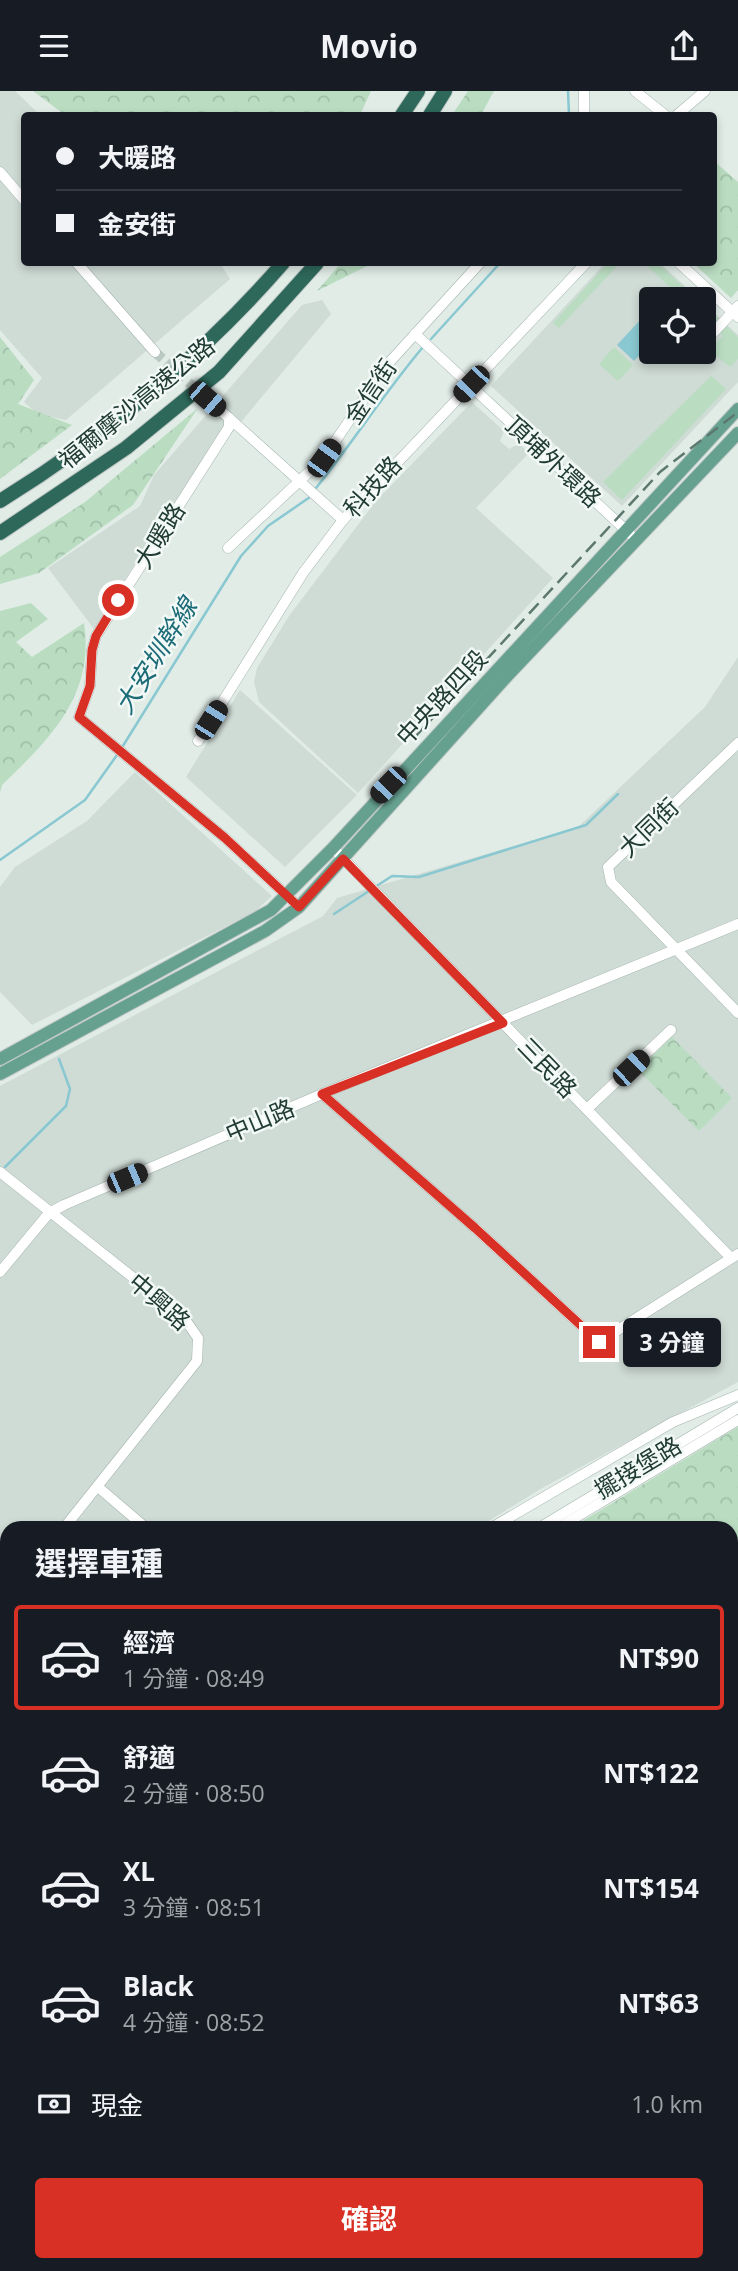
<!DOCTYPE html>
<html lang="zh-TW">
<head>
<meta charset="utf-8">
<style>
	body { margin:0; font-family:"Open Sans","Noto Sans TC",sans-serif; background:#20242c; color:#f1f3f6; height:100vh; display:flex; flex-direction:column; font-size:26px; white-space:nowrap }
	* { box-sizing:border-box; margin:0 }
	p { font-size:23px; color:#9ea1a6 }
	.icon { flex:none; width:38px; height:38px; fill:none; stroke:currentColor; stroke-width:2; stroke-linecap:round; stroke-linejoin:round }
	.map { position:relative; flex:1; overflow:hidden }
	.drawer { position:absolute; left:0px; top:1430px; width:738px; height:751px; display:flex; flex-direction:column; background:#171b24; border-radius:21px 21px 0 0; box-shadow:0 4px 10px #0003 }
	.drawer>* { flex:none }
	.guide { position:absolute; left:21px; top:21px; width:696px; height:154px; border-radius:7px; box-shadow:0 4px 10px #0003; display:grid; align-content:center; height:154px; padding:0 35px; background:#171b24 }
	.tools { position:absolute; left:639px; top:196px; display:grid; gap:14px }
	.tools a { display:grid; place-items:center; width:77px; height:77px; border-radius:7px; background:#171b24; box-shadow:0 4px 10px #0003; font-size:35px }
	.end { position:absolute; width:32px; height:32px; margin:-16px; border:9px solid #d93025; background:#fff; box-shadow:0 0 0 4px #fff }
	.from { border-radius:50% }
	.bubble { position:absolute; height:49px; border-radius:7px; background:#171b24; box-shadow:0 4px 10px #0003; font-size:23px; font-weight:700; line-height:49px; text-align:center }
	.car { position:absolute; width:21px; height:42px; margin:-21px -10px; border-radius:9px; box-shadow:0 0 5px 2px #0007; background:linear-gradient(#222 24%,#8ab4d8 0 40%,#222 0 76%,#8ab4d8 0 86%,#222 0) }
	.guide b { display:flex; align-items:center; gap:24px; height:66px; font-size:26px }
	.guide b+b { border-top:2px solid #363941 }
	.guide i { width:18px; height:18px; background:#f1f3f6 }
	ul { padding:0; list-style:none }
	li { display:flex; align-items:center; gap:21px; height:105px; margin:0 14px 10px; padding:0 21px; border:4px solid transparent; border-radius:7px }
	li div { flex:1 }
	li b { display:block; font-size:26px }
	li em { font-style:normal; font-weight:700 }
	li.active { border-color:#d93025 }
	li>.icon { width:63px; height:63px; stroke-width:1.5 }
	h2 { padding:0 35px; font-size:32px; line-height:84px }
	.pay { display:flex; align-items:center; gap:18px; height:77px; padding:0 35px; font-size:26px }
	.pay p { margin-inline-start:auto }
	.button { display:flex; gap:14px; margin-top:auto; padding:14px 35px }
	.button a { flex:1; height:80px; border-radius:7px; background:#d93025; color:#fff; font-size:28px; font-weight:700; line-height:80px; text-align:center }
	header { display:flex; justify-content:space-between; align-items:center; height:91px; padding:0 35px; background:#171b24; font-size:32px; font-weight:700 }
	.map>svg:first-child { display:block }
	.built { fill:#cfdbd5 }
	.grass { fill:#baddc2 }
	.forest { fill:url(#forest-crowns) }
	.wetland { fill:url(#wetland-marsh) }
	.water { fill:#89c8d1 }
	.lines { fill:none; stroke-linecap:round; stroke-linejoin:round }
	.stream { stroke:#89c8d1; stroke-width:2.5 }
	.minor-tunnel { stroke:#bbc9c3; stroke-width:10; stroke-dasharray:10 5; stroke-linecap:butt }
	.minor-casing { stroke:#a4b4ae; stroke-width:11 }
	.major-casing { stroke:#c1c8c6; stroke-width:14 }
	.highway-casing { stroke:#c1c8c6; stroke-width:16 }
	.minor { stroke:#fff; stroke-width:10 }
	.major { stroke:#66a190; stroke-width:12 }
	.highway { stroke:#2d685a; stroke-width:14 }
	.rail { stroke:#5c786f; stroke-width:2.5; stroke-dasharray:14 7; stroke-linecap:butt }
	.route { stroke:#d93025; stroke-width:9 }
	.labels { text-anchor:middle; stroke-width:5; stroke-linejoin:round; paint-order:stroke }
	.street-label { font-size:24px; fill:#213c34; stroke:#f2f8f5 }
	.water-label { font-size:26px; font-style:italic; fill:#1c6c78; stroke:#f2f8f5 }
</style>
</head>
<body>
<header><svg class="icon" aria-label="menu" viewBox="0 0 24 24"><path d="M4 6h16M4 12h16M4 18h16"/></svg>Movio<svg class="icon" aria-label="share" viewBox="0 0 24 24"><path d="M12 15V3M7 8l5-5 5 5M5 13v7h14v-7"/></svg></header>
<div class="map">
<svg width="738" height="2180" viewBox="0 0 738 2180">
	<defs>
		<pattern id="forest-crowns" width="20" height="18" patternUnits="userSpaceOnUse" patternTransform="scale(1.75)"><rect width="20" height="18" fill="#baddc2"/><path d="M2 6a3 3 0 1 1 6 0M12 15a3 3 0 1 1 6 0" fill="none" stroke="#a0bfa7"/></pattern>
		<pattern id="wetland-marsh" width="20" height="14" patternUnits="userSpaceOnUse" patternTransform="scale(1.75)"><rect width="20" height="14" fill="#baddc2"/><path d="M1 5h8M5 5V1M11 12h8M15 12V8" fill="none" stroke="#a0bfa7"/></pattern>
	</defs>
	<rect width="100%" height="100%" fill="#e1ece7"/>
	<g class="built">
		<path d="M0,0H15L40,24H24V172H220L230,188L66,329L38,323L24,311L42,287L0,239Z"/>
		<path d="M605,172H660L699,208H651V261H704V212L738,244V291L622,415L491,295Z"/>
		<path d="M322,209L331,223L170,416L94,538L48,477L140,415L154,384L302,214Z"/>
		<path d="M472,311L504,340L500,350L509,358L519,353L529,362L476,417L553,487L358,702L259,611L254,591L257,577L289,525L376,410Z"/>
		<path d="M738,566V1291L544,1396L477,1437H7V1756L0,1763V995L323,825L337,807L578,736L705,616Z"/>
		<path d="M240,599L357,704L285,776L186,686Z"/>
		<path d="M135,681L272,805L254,821L32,934L0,901V796L15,776L87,730Z"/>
	</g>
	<g class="grass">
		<path d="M608,172H620L559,237L553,232Z"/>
		<path d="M644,172H657L697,208H683Z"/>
		<path d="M704,214L738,246V268L730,276L709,259L723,245L704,227Z"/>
		<path d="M614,256L633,274L618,290L599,273Z"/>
		<path d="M711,285L726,298L622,409L603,391Z"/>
	</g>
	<g class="forest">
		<path d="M33,0H371L360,24H65Z"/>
		<path d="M468,0H494L481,24H452Z"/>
		<path d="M714,70L738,91V199L731,207L693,172H714Z"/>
		<path d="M341,172H373L317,200Z"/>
		<path d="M0,246L34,289L18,313L72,334L0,388Z"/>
		<path d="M198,317L133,414L39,482L0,493V466L85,411Z"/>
		<path d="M31,512L48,528L16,551L32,566L84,532C95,604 50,648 2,694L0,702V520Z"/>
		<path d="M672,946L732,1007L699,1040L638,979Z"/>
		<path d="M738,1336V1450L732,1454V1437H571Z"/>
		<path d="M738,1914V2153L732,2155V1916Z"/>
		<path d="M519,2174H684L666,2180H520Z"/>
	</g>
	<g class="wetland">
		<path d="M738,2153V2180H666L684,2174H732V2155Z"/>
		<path d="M349,2174H519L520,2180H344Z"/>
	</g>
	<g class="water">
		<path d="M644,225L651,232V252L634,270L617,254Z"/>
		<path d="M738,1615V1769L732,1776V1618Z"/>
		<path d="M7,2149V2174H196L193,2180H0V2165Z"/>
	</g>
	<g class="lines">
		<g class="stream">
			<path d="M568,0L569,24"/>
			<path d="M431,248L500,172"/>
			<path d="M316,397C353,351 385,301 423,256"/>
			<path d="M121,658L241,465L268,435L310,406"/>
			<path d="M0,769L85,709L117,664"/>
			<path d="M375,796L392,785L419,786L586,734L618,703"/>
			<path d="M334,823L369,800"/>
			<path d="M5,1076L66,1015L70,998L59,968"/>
			<path d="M229,2174L231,2180"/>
			<path d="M714,2180L738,2174"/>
		</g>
		<path class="minor-tunnel" d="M155,261L199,301"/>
		<defs>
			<g id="minor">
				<path d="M635,0L665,24"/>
				<path d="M584,24V0"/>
				<path d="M677,24L705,0"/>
				<path d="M0,81L24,109"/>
				<path d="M77,172L155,261"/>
				<path d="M679,172L738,226"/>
				<path d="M715,240L738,215"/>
				<path d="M415,243L630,443"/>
				<path d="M207,308L229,327V336L96,545L92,559L90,595L79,626L225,747L299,816"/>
				<path d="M229,327L343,429"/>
				<path d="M228,457L324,367L386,275L480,172"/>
				<path d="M198,650L303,482L343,429L586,172"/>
				<path d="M738,652L608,776L611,791L738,922"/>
				<path d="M333,757L731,1167"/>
				<path d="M322,1003L475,1137L599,1251L738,1163"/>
				<path d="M587,1018L671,939"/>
				<path d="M0,1081L184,1227L198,1247L197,1270L64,1437"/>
				<path d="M0,1181L49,1122L64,1114L322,1003L738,833"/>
				<path d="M98,1396L146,1437"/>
				<path d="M491,1437L673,1331L738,1304"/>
				<path d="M539,1437L738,1317"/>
				<path d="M558,1437L738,1329"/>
				<path d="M0,1515L7,1507"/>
				<path d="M0,1714L7,1720"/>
				<path d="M0,1775L7,1768"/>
				<path d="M0,1803L7,1796"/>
				<path d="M0,1817L7,1810"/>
			</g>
			<g id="major">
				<path d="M0,968L271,819L333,757L738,318"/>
				<path d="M0,983L265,840L299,816L509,583L738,342"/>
			</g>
			<g id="highway">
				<path d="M402,24L418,0"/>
				<path d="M430,24L445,0"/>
				<path d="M0,410C104,346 203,264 283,172"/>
				<path d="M0,442L126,357L219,281L317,172"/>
			</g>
		</defs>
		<use href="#minor" class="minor-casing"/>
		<use href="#major" class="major-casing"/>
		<use href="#highway" class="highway-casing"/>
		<use href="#minor" class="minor"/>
		<use href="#major" class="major"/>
		<use href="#highway" class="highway"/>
		<path class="rail" d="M415,646L660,381L738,321"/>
	</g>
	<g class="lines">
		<path class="route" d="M118,509L96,545L92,559L90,595L79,626L225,747L299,816L343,768L503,932L322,1003L475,1137L599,1251"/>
	</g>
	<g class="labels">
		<g class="street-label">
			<text transform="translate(371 301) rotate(-56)" y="8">金信街</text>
			<text transform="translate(137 312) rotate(-39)" y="8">福爾摩沙高速公路</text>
			<text transform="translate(553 371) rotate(43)" y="8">頂埔外環路</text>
			<text transform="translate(373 396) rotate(-48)" y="8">科技路</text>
			<text transform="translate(160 445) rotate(-58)" y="8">大暖路</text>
			<text transform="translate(442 607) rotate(-47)" y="8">中央路四段</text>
			<text transform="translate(649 737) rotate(-44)" y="8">大同街</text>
			<text transform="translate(547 977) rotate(46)" y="8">三民路</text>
			<text transform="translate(260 1030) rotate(-23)" y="8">中山路</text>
			<text transform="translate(159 1211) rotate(41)" y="8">中興路</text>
			<text transform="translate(638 1377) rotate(-31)" y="8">擺接堡路</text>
		</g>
		<g class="water-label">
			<text transform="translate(156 565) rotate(-58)" y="9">大安圳幹線</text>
		</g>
	</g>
</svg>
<div class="tools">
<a><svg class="icon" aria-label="locate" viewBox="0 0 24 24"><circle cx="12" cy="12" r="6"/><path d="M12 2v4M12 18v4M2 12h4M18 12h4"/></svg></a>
</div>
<i class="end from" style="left:118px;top:509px"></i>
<i class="end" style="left:599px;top:1251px"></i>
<div class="bubble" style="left:623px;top:1227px;width:98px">3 分鐘</div>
<i class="car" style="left:471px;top:293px;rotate:224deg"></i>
<i class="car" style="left:207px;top:308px;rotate:131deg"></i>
<i class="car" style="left:324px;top:367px;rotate:36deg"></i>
<i class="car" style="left:211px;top:629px;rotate:32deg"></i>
<i class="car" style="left:388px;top:694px;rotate:224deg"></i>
<i class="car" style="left:631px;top:977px;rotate:46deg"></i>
<i class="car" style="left:127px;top:1087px;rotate:67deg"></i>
<div class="guide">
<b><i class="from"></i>大暖路</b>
<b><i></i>金安街</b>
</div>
<section class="drawer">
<h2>選擇車種</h2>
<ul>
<li class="active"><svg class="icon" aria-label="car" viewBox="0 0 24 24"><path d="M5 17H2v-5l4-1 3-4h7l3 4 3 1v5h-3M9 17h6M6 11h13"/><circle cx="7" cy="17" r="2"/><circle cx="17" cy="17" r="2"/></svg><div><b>經濟</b><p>1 分鐘 · 08:49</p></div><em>NT$90</em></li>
<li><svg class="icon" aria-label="car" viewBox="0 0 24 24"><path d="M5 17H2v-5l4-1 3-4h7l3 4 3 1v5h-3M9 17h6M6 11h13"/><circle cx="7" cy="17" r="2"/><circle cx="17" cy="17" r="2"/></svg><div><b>舒適</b><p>2 分鐘 · 08:50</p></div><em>NT$122</em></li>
<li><svg class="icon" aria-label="car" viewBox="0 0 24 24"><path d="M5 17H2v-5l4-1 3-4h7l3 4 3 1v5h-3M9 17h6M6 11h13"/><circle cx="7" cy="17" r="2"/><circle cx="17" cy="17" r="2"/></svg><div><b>XL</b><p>3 分鐘 · 08:51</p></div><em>NT$154</em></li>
<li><svg class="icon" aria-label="car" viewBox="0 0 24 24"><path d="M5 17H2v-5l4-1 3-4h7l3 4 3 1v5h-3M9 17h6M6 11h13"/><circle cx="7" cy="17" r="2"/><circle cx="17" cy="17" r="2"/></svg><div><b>Black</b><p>4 分鐘 · 08:52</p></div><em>NT$63</em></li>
</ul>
<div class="pay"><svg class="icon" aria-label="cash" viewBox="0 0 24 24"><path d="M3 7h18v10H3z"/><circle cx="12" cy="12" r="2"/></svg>現金<p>1.0 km</p></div>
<div class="button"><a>確認</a></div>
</section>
</div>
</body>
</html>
